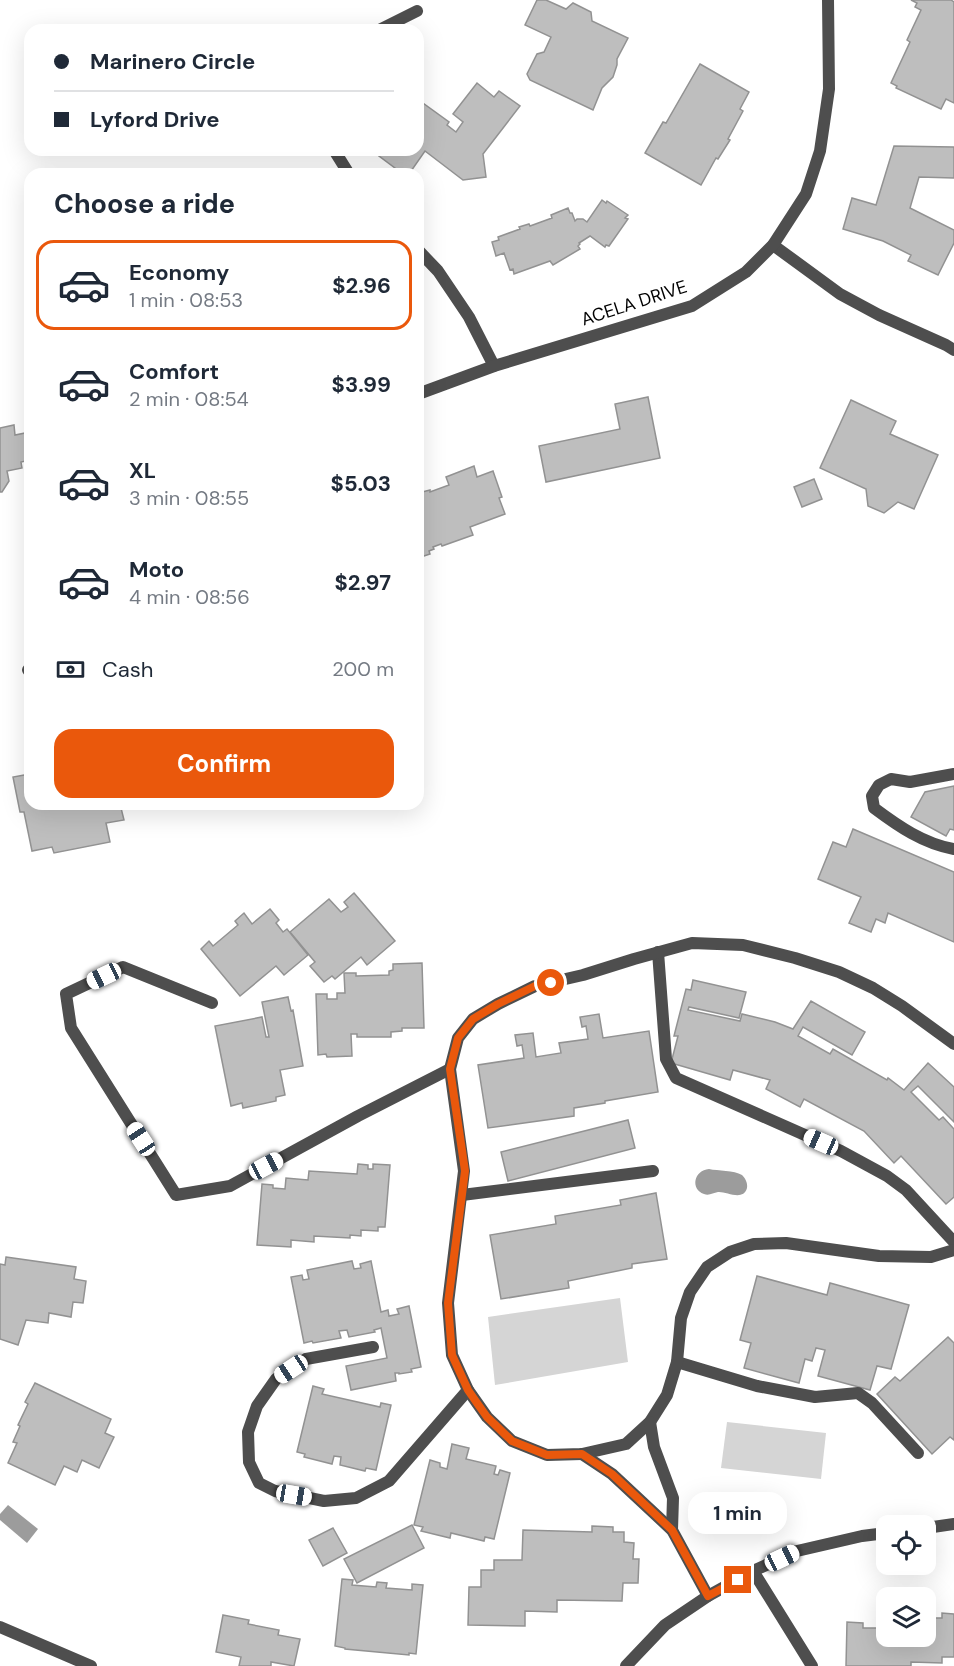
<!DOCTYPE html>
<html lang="en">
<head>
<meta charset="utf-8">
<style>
	body { margin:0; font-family:"DM Sans",sans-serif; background:#f6f6f7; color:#1f2937; height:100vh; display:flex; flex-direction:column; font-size:22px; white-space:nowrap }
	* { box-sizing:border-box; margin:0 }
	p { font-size:20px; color:#747a83 }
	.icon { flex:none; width:33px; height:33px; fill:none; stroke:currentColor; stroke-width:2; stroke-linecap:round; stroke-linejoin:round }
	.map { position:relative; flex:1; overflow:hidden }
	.details { position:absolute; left:24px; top:168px; width:400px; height:642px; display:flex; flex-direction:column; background:#fff; border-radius:18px; box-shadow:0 6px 24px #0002 }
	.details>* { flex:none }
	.guide { position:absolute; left:24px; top:24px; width:400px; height:132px; border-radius:18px; box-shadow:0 6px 24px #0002; display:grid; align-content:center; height:132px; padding:0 30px; background:#fff }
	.tools { position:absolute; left:876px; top:1515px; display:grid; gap:12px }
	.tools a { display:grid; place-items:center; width:60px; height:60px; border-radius:12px; background:#fff; box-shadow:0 6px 24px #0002; font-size:30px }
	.end { position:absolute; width:27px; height:27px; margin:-14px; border:8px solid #ea580c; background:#fff; box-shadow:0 0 0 3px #fff }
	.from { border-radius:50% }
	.bubble { position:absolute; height:42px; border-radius:18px; background:#fff; box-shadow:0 6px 24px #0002; font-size:20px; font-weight:700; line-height:42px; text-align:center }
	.car { position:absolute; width:18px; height:36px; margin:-18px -9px; border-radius:8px; box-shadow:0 0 4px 2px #0007; background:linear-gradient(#fff 24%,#345 0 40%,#fff 0 76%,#345 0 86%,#fff 0) }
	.guide b { display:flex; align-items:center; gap:21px; height:57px; font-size:22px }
	.guide b+b { border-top:2px solid #e0e1e3 }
	.guide i { width:15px; height:15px; background:#1f2937 }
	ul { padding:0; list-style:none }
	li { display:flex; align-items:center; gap:18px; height:90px; margin:0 12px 9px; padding:0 18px; border:3px solid transparent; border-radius:18px }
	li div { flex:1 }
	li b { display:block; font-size:22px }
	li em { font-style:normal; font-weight:700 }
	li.active { border-color:#ea580c }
	li>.icon { width:54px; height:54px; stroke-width:1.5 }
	h2 { padding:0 30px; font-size:27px; line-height:72px }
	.pay { display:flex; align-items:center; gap:15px; height:66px; padding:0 30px; font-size:22px }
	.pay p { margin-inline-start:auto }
	.button { display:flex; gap:12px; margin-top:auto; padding:12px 30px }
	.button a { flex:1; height:69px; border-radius:18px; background:#ea580c; color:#fff; font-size:24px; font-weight:700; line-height:69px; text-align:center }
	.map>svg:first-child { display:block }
	.green { fill:#d5d5d5 }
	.water { fill:#9c9c9c }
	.building { fill:#bebebe; stroke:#929292; stroke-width:1.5 }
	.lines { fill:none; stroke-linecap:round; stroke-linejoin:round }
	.lane { stroke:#4e4e4e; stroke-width:12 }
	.street { stroke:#4e4e4e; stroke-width:12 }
	.route { stroke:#ea580c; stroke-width:8 }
	.labels { text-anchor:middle; stroke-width:4.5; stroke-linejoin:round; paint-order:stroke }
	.street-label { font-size:18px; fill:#000; stroke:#fff }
</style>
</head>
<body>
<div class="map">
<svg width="954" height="1666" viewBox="0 0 954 1666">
	<rect width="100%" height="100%" fill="#fff"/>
	<g class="green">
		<path d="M620,1298L628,1362L495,1385L488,1317Z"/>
		<path d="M727,1422L826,1433L821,1479L721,1468Z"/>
	</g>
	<g class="water">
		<path d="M709,1169C718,1171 734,1170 742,1175C745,1178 748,1183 747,1188C743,1202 726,1191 718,1192C713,1193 709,1196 704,1194C690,1189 694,1170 709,1169Z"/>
		<path d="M8,1505L38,1529L27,1543L0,1520V1514Z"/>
	</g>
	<g class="building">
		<path d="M537,0H546L566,9L573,3L591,12L592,21L628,38L617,59V65L613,77L602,88L593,110L530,80L527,74L537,54L544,52L551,37L525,25Z"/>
		<path d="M911,0H951L954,2V103L946,99L941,109L896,88L897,86L891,83L910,42L907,40L921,10L915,7L917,3Z"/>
		<path d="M700,64L749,92L740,109L743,111L728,139L730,140L718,159L716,158L701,185L645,153L663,122L666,123Z"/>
		<path d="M477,83L494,97L499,91L520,106L483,154L486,177L463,180L425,151L409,174H403L379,156L383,150H418V103L420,101L449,122L447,125L456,132L463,122L453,114Z"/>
		<path d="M894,146L954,147V178L919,177L910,208L954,230V243L938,275L908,261L911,255L883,241L843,229L852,198L876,205Z"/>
		<path d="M602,200L606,203L607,201L628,215L625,218L628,219L609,246L606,245L605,247L590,236L579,243L580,244L578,246L580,249L553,265L550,261L514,274L513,269L510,270L504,253L496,256L492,242L499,240L498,237L520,229L519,227L529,224L530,226L552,218L551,215L568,208L570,213H572L575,221L577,219H583L587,222Z"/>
		<path d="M648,397L660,458L546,482L539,446L620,429L615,404Z"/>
		<path d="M851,400L896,421L890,434L938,455L914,509L898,502L884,513L868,506L866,489L820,468Z"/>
		<path d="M14,425L15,435L30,432V460L21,462L22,468L7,471L9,481L2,492H0V428Z"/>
		<path d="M474,466L477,477L493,471L502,497L499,498L505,514L470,527L473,535L442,546L441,544L433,547L434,549L429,551L430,554L418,558V493L430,490V492L449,485L446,477Z"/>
		<path d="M814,479L822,499L802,507L794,487Z"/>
		<path d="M30,774V804H120L124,820L106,823L110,842L54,853L52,847L32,851L24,812H20L13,777Z"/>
		<path d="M954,786V830L950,829L946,836L911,817L925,792Z"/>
		<path d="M853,829L954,872V942L888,913L885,923L876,919L871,932L849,923L861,897L818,879L833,842L846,847Z"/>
		<path d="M354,893L395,941L367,965L361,957L335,979L332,976L324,982L310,966L315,962L290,932L329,899L341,912L348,907L344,902Z"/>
		<path d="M270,909L279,920L276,923L283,932L287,929L308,955L284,975L276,966L240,996L201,949L209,941L213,946L238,925L235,921L244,913L252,924Z"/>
		<path d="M422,963L424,1028H402V1031L391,1032V1037H357V1034H351L352,1056L327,1057L326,1054L318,1055L316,994H327V999H337V993H345L344,973H356V976L389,975V971L393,970V964Z"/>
		<path d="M693,980L746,992L739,1018L689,1007L688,1010L740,1021L742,1014L775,1022L793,1029L811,1001L865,1032L852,1055L803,1027L798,1036L830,1054L833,1049L887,1080L888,1078L904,1090L928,1063L954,1087V1122L918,1086L911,1092L939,1120L943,1117L954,1129V1197L946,1204L901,1156L894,1163L864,1131L804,1099L800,1107L766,1089L770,1080L733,1070L730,1080L671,1063L678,1036H674L686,989L691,990Z"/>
		<path d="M288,997L291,1011L293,1010L303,1066L280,1070L285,1095L276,1097V1101L243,1108L242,1103L231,1106L215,1026L262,1017L266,1037H269L262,1002Z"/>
		<path d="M599,1014L603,1038L649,1031L658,1092L605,1101V1103L574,1108V1116L488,1128L478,1065L524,1058L522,1045L517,1046L515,1035L533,1033L536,1057L561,1053L559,1043L588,1039L586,1026L582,1027L580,1017Z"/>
		<path d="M628,1120L635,1148L508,1181L501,1152Z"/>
		<path d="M358,1164L368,1165V1169H373V1164L390,1165L385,1227H378V1231L361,1230V1236L350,1235V1238L314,1236V1242L291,1240V1247L257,1245L262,1184L273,1185V1188L285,1189L286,1178L308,1180L309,1171L357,1174Z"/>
		<path d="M656,1193L667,1259L632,1264V1268L568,1281L569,1288L501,1299L490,1235L556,1224L555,1216L621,1205L620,1200Z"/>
		<path d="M6,1257L76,1267L74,1279L86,1281L83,1303L73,1302L71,1317L49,1313L48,1323L26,1320L18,1345L0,1339V1264L5,1265Z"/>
		<path d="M352,1261L354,1269L361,1268L360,1264L371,1261L381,1312L388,1310L389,1316L399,1314L397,1309L409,1306L421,1367L411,1369L412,1372L399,1374V1373H395L396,1381L351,1390L346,1366L387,1358L381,1328L374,1330L375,1332L349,1337L347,1330L339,1331L341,1338L313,1343L312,1341L304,1343L291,1277L302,1275L303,1280L309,1279L307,1270Z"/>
		<path d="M757,1276L827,1295L830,1283L909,1305L891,1369L877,1366L870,1390L818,1376L825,1350L816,1348L812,1361L805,1359L799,1383L744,1368L751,1343L740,1340Z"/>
		<path d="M948,1337L954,1343V1440L950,1437L932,1454L877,1394L895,1377L900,1381Z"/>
		<path d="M35,1383L111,1419L105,1433L114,1437L99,1468L82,1460L77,1472L64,1466L55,1485L8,1463L17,1443L13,1442L20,1426L18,1425L28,1404L25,1402Z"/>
		<path d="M313,1386L324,1389L322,1394L380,1407L381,1403L391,1405L376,1470L366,1468L365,1471L340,1465L341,1457L334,1456L332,1464L304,1457L305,1454L297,1452Z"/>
		<path d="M452,1444L469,1448L466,1459L496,1466L494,1474L498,1475L500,1470L510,1473L494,1539L485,1537L484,1541L451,1533L450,1538L421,1531L423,1527L414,1525L430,1460L440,1463V1467L447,1469Z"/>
		<path d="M412,1525L424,1548L357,1583L344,1559Z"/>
		<path d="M592,1526L613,1527V1532H624V1542L634,1543L633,1559H639L638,1583H623L622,1601L557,1600V1612L525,1611V1626L468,1625L469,1587H481V1570H494V1560H522L523,1530L592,1532Z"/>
		<path d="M333,1528L347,1553L323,1566L309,1540Z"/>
		<path d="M342,1579L353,1580L352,1585L376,1587L377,1582L387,1583L386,1588L412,1590V1584L423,1585L416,1654L409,1653V1655L345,1649V1648L335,1646Z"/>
		<path d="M926,1612H927V1618H942V1613L954,1614V1657H942V1663L911,1662V1666H846L847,1622L863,1623V1628H879V1622H886V1636H926Z"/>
		<path d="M223,1615L249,1620L248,1624L279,1630L278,1635L300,1639L294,1666L271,1662V1666H239L241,1657L216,1652Z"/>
	</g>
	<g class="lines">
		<g class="lane">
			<path d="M954,774L910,782L891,779L879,785L872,796L874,808C898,826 924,844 954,849"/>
			<path d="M658,952L666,1059L676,1078L841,1151L887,1176L906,1190L954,1242"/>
			<path d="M212,1003L123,967L66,994L71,1028L176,1195L230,1186L358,1116L450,1069"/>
			<path d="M462,1195L653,1171"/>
			<path d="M373,1347L306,1359L276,1379L257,1406L248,1432L249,1462L259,1483L275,1491L324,1501L356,1498L389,1481L468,1390"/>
			<path d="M677,1362L757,1386L815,1397L858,1393L872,1403L918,1453"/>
			<path d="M753,1571L812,1666"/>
		</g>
		<g class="street">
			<path d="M379,30L417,11"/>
			<path d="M334,150L349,174"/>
			<path d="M773,245L840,294L879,315L946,345L954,350"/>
			<path d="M418,250L438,271L469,317L494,366"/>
			<path d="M418,394L494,366L692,306L746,272L773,245L806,194L820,151L829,89L828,0"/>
			<path d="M28,670L30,668"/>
			<path d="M954,1044L902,1006L873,988L839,972L795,958L743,945L692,943L634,959L583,975L535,986L498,1004L473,1019L458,1038L450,1069L464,1171L448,1303L452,1355L468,1390L487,1417L512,1441L547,1455L582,1454L626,1444L650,1422L667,1395L677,1362L681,1318L690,1292L707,1267L730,1252L754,1244L786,1243L879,1256L931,1257L954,1250"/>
			<path d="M650,1422L654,1447L673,1498L672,1530"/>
			<path d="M582,1454L612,1474L672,1530L708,1596"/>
			<path d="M926,1528L954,1524"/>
			<path d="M0,1627L91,1666"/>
			<path d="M626,1666L665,1625L708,1596L753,1571L797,1551L862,1536L886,1533"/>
		</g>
	</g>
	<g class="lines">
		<path class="route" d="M551,983L535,986L498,1004L473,1019L458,1038L450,1069L465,1171L448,1303L452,1355L468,1390L477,1403L487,1417L512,1441L547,1455L582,1454L612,1474L672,1530L708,1596L738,1580"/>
	</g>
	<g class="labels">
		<g class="street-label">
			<text transform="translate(634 303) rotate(-18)" y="6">ACELA DRIVE</text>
		</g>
	</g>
</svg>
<div class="tools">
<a><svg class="icon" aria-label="locate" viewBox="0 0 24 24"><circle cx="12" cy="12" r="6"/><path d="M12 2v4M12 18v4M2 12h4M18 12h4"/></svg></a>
<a><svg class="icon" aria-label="layers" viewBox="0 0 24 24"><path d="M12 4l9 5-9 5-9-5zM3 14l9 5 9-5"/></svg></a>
</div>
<i class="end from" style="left:551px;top:983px"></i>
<i class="end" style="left:738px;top:1580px"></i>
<div class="bubble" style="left:688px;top:1492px;width:99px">1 min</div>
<i class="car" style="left:104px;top:976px;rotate:245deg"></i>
<i class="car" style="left:141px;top:1139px;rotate:327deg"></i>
<i class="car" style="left:821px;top:1142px;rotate:294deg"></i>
<i class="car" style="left:266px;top:1166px;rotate:62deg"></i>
<i class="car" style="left:291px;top:1369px;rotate:237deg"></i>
<i class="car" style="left:294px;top:1495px;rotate:100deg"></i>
<i class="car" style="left:782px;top:1558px;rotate:65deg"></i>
<div class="guide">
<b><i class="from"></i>Marinero Circle</b>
<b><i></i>Lyford Drive</b>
</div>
<section class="details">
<h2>Choose a ride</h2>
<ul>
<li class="active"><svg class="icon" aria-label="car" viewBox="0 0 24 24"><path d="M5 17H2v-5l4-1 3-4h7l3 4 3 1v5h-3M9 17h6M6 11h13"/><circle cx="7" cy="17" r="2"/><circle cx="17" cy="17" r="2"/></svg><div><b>Economy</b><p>1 min · 08:53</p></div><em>$2.96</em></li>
<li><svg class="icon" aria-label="car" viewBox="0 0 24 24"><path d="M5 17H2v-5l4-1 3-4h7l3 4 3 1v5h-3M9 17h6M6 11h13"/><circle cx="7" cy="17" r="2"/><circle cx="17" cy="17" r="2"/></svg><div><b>Comfort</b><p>2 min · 08:54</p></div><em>$3.99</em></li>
<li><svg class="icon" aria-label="car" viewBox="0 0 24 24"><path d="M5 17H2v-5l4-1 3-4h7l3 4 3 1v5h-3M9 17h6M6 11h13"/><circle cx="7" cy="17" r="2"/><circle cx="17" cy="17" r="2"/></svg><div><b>XL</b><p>3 min · 08:55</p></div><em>$5.03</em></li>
<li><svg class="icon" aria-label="car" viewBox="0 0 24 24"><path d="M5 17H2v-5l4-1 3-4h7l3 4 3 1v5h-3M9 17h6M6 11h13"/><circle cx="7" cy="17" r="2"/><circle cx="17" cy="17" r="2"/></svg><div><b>Moto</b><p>4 min · 08:56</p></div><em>$2.97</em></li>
</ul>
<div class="pay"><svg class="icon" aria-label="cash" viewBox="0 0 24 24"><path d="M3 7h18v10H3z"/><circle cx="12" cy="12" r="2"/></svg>Cash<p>200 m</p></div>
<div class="button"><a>Confirm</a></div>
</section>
</div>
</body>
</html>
